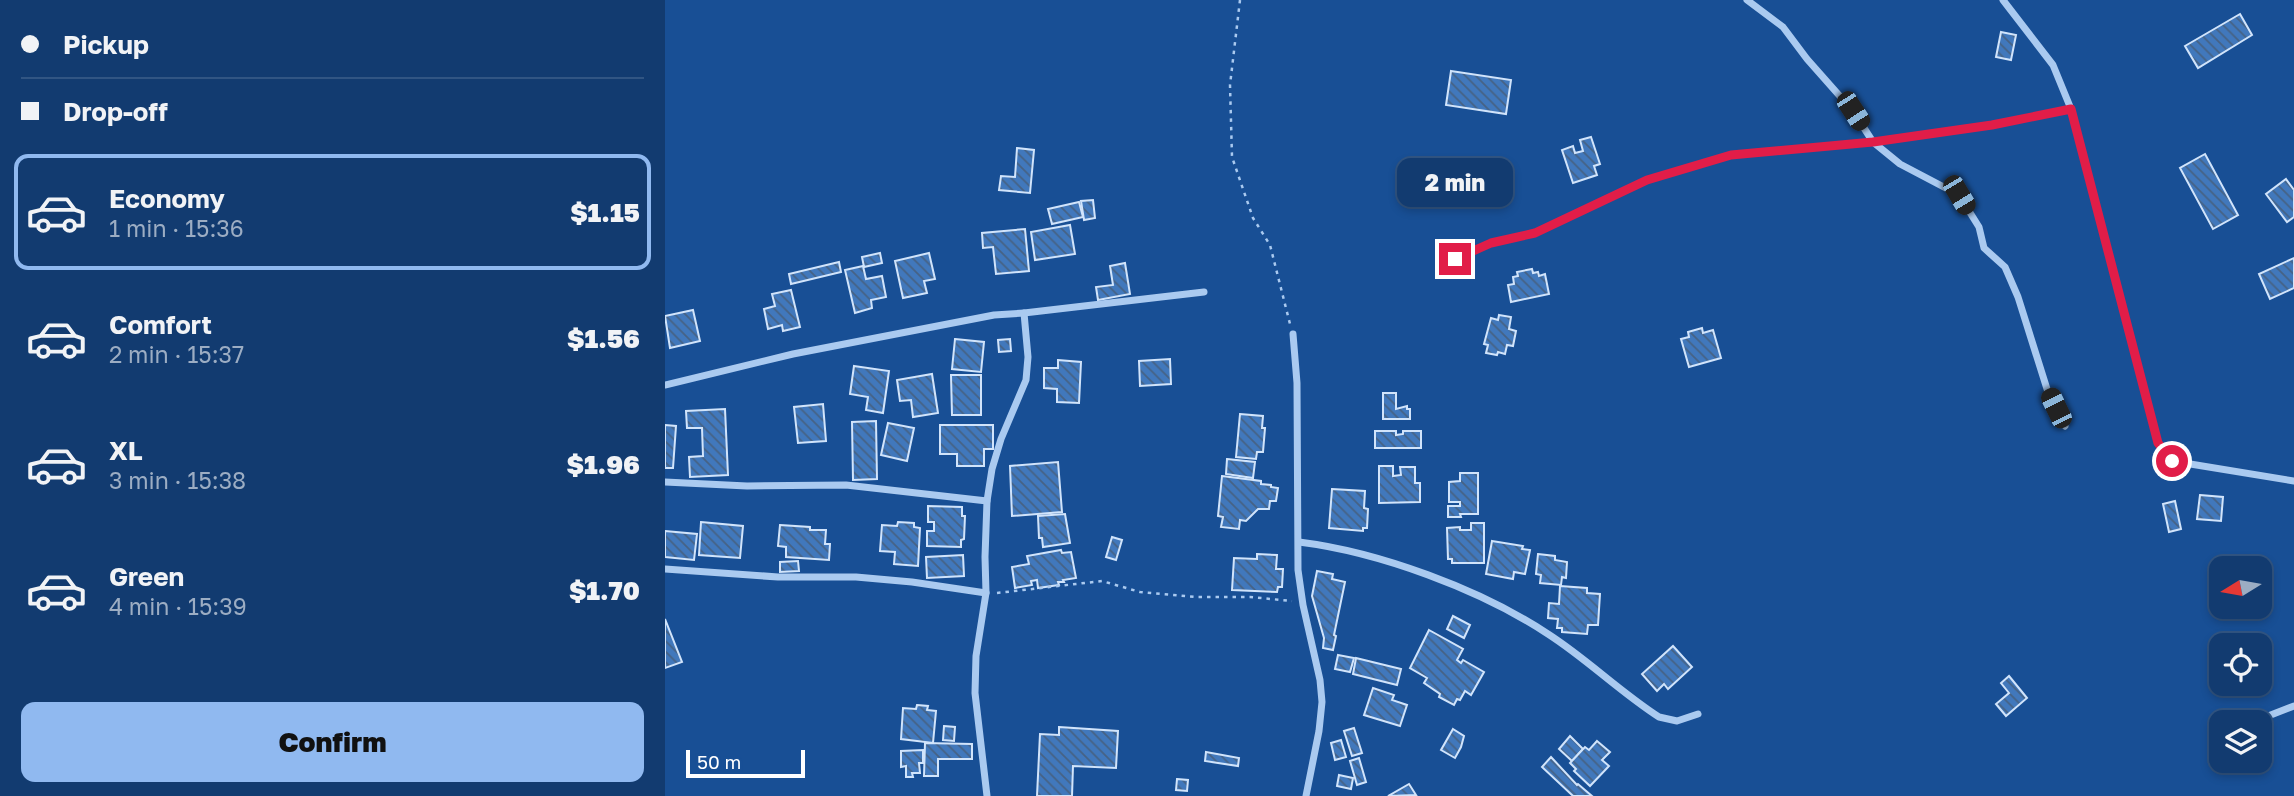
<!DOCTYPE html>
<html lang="en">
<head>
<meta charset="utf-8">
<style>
	body { margin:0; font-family:"Golos Text",sans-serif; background:#1b4275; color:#f1f3f6; height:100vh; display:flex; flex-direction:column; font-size:26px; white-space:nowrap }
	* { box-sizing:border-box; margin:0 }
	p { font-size:23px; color:#9cadc3 }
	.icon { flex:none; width:38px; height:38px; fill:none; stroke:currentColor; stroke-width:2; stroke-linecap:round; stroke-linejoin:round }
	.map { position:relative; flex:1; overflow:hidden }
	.drawer { display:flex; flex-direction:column; background:#123b70; width:665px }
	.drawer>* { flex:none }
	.guide { display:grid; align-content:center; height:154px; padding:0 21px; background:#123b70 }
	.needle { width:46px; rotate:259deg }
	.buttons { position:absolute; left:1544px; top:556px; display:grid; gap:14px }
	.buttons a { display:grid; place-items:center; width:63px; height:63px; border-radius:14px; background:#123b70; box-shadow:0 4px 10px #0003,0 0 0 2px #315583; font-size:35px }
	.scale { position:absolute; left:21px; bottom:18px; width:119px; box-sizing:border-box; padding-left:7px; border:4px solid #fff; border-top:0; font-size:19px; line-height:24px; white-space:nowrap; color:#fff; -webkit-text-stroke:5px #184f95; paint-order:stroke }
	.end { position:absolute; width:32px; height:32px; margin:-16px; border:9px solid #e11d48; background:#fff; box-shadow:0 0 0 4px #fff }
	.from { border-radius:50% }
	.bubble { position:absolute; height:49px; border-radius:14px; background:#123b70; box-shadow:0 4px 10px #0003,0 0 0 2px #315583; font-size:23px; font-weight:800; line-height:49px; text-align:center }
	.car { position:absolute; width:21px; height:42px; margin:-21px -10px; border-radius:9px; box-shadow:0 0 5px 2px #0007; background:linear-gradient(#222 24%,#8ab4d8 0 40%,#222 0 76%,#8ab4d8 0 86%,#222 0) }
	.guide b { display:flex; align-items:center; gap:24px; height:66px; font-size:26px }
	.guide b+b { border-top:2px solid #315583 }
	.guide i { width:18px; height:18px; background:#f1f3f6 }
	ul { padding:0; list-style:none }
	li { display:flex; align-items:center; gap:21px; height:116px; margin:0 14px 10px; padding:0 7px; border:4px solid transparent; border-radius:14px }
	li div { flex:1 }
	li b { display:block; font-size:26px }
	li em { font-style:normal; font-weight:800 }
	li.selected { border-color:#90b9f0 }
	li>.icon { width:63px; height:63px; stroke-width:1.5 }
	.button { display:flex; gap:14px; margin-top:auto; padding:14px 21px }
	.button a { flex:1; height:80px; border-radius:14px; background:#90b9f0; color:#111; font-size:28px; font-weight:800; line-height:80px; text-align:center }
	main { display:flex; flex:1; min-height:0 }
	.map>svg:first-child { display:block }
	.building { fill:url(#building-back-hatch); stroke:#d1e4fb; stroke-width:2 }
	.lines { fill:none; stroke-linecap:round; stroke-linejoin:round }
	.path { stroke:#aacaf0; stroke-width:2.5; stroke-dasharray:3.5 5; stroke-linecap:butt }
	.minor { stroke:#aacaf0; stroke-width:7 }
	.route { stroke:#e11d48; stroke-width:9 }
</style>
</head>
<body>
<main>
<section class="drawer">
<div class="guide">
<b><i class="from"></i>Pickup</b>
<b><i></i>Drop-off</b>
</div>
<ul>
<li class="selected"><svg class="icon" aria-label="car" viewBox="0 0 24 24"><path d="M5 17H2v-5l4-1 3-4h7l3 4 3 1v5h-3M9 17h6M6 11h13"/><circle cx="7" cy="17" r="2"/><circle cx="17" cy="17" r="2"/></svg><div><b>Economy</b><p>1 min · 15:36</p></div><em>$1.15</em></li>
<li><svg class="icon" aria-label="car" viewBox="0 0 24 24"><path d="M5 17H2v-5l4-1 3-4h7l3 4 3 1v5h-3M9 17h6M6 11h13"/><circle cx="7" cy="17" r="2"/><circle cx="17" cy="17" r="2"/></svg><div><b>Comfort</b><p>2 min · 15:37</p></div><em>$1.56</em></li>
<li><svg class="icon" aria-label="car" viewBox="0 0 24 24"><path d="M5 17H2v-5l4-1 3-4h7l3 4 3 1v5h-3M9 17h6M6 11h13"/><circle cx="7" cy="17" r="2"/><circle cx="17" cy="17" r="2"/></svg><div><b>XL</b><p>3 min · 15:38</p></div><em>$1.96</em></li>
<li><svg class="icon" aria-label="car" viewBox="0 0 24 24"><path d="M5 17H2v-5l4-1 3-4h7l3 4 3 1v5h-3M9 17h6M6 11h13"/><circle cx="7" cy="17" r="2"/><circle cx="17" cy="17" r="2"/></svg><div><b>Green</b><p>4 min · 15:39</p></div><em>$1.70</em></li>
</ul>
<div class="button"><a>Confirm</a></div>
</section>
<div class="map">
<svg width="1629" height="796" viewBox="0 0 1629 796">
	<defs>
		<pattern id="building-back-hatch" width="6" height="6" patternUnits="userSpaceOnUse" patternTransform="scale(1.75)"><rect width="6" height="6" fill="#4178bc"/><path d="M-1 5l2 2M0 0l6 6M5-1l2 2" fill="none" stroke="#466284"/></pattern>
	</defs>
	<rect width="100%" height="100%" fill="#184f95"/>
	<g class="building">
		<path d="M1575,14L1587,35L1533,68L1520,46Z"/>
		<path d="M1336,32L1351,35L1346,60L1331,57Z"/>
		<path d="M786,71L846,80L841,114L781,105Z"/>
		<path d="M926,137L935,164L929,166L932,175L908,183L897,150L908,146L910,153L918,151L915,140Z"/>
		<path d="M352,148L369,150L365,193L334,190L336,176L350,177Z"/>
		<path d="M1540,154L1573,215L1548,229L1515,168Z"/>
		<path d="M1621,179L1629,190V217L1622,222L1601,194Z"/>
		<path d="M428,200L430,218L419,220L416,201Z"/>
		<path d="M414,202L418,217L387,224L383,209Z"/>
		<path d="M405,225L410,254L370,260L366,232Z"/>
		<path d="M360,229L364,271L331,274L328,247L318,248L317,233Z"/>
		<path d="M215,253L217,263L199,267L197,257Z"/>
		<path d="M264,253L270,279L259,281L262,293L238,298L230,261Z"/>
		<path d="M1629,258V288L1605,299L1594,274Z"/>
		<path d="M174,262L176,272L126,284L124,274Z"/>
		<path d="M460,263L465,294L433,300L431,287L448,285L445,266Z"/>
		<path d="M198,266L201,279L217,276L221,297L206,300L207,308L190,313L180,270Z"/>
		<path d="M867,269L868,273L873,272L874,276L880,274L884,294L846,302L843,285L849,284L848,277L853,276L852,272Z"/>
		<path d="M126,290L135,327L118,331L117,325L103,329L99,309L110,306L107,294Z"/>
		<path d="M28,310L35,341L5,348L0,316Z"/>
		<path d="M834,315L846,317L844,329L851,331L848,346L842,345L840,354L833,352L832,355L821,353L823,345L819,344L826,318L833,320Z"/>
		<path d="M1037,328L1038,333L1048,330L1056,358L1024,367L1016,339L1024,337L1023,332Z"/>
		<path d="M290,339L319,342L316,372L287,369Z"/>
		<path d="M345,339L346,351L334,352L333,340Z"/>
		<path d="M505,359L506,384L475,386L474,361Z"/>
		<path d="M393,360L416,362L414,403L392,402V389L379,388V368H393Z"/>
		<path d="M189,366L224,371L218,413L201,410L203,397L185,394Z"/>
		<path d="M267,374L273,413L248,417L246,400L235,401L232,380Z"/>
		<path d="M286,375H316V415H287Z"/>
		<path d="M718,393H731V409L742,406V409H745V419H718Z"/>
		<path d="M158,404L161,441L133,443L129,407Z"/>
		<path d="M60,409L63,475L25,477L24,457L38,456L37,428H22L21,411Z"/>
		<path d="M575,414L598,416L597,428H600L598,452H592L591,459L571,457Z"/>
		<path d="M211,421L212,479L188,480L187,422Z"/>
		<path d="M223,423L249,428L242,461L216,455Z"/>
		<path d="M0,425L11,426L8,468H0Z"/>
		<path d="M275,425H328V449H319V466H292V454H275Z"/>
		<path d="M710,431H731V435L738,434V431H756V448H710Z"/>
		<path d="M562,459L590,462L588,478L561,474Z"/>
		<path d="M393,462L397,512L347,516L345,466Z"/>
		<path d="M714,466H728V476L736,475L735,467H750V483H755V502L714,503Z"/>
		<path d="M795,473H813V514H795L796,517H783V506H795V502H784V482L795,481Z"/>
		<path d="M557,476L596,481V484L606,485V487L613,488L611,501H605L604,509H593L581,521L575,520L574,529L556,527L558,517L553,516Z"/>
		<path d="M667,489L700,491L699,508L703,509L702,528H698V531L664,528Z"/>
		<path d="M1535,495L1558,497L1556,521L1532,519Z"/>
		<path d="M1510,501L1516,529L1504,532L1498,504Z"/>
		<path d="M263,506L297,507V516H300L299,539L296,540V547L262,546V531H269V522H263Z"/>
		<path d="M400,514L405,543L378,547L377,538H374L373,516Z"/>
		<path d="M36,522L78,526L75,558L34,555Z"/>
		<path d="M233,522L249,523V527L255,528L253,566L229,564L230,552L215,551L217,525L232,526Z"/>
		<path d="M806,523H819V563H787V559H783L782,528L795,527V530H806Z"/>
		<path d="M115,525L145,527V530H161L160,544H165L164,560L121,557V547L113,546Z"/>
		<path d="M0,531L32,534L29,560L0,557Z"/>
		<path d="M447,537L457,540L451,560L441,557Z"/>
		<path d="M827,541L858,546L857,549L865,550L860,574L849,572L848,579L821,574Z"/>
		<path d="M396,550L397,553L406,552L411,578L398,580L399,582H393L394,585L373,588L372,580L366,581L367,585L350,588L347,567L364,564L362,556Z"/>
		<path d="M592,554L612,555L611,569H618L617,587H613L612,592L567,590L569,558L592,559Z"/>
		<path d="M873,554L890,556V560L902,562L901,578L897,577L896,585L875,583L876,575L871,574Z"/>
		<path d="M298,555L299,576L262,578L261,557Z"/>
		<path d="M133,561L134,571L115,572V562Z"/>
		<path d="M652,571L668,574L667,579L680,582L669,635L671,636L668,650L658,648L659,638L647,596Z"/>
		<path d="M895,586L922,588V593L935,594L933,625H923L922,634L897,632V628H892L893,619L883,618L884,603L894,604Z"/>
		<path d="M788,616L805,625L799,638L782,629Z"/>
		<path d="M0,619L17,662L0,668Z"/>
		<path d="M764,630L798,649L792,660L796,663L798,660L819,672L806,695L800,691L795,700L792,699L789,705L774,697L775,694L759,683L762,678L745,668Z"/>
		<path d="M1008,646L1027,667L1003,689L999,684L992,691L977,674Z"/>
		<path d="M673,655L689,658L685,672L670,669Z"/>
		<path d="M691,658L736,669L732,685L688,674Z"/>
		<path d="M1344,676L1362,698L1341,716L1331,704L1344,693L1336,683Z"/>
		<path d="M708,688L729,695L727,700L742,705L735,726L699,715Z"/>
		<path d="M252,705L263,706L262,710L271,711L268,743L236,739L238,708L251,709Z"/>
		<path d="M279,726L290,727L289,741L278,740Z"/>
		<path d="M394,727L453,731L451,768L408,766L407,796H372L375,734L394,735Z"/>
		<path d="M689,728L697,753L687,756L679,731Z"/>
		<path d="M788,729L799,736L796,747L790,758L776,750Z"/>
		<path d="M905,736L918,749L907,761L894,749Z"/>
		<path d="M676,740L681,757L670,760L666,743Z"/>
		<path d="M932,741L945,752L937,760L944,766L925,786L909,771L911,769L905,763L920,747L924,750Z"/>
		<path d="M260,743L307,744V759H273V776H259Z"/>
		<path d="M258,750V763H254L255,773H247L248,777H241V766L236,767V751Z"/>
		<path d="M541,752L574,758L573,766L540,761Z"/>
		<path d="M886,757L912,785L913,784L927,796H908L877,767Z"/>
		<path d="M694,758L701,782L692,785L685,761Z"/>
		<path d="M674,775L688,778L686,789L672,786Z"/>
		<path d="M512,779L523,780L522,791L511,790Z"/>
		<path d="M744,784L751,795L723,796Z"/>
	</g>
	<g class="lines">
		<g class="path">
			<path d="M575,0L565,85L567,157L588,218L605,245L625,324"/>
			<path d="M332,593L437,581L475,592L530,597H585L627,601"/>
		</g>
		<g class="minor">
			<path d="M1082,0L1118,27L1142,59L1188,111L1208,142L1235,164L1294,195L1314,227L1319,248L1340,267L1353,297L1382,389L1400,426"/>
			<path d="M1338,0L1388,65L1406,109L1493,443L1507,461L1629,481"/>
			<path d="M790,259L826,243L870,233L982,180L1066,155L1208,142L1327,125L1406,109"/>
			<path d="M359,313L539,292"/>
			<path d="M628,334L632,383L633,570L638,605L655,680L657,702L654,731L641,796"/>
			<path d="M0,385L128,354L329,315L359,313L363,357L361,380L336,439L327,469L322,501L320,557L321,593L311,656L310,693L322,796"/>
			<path d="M0,482L82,486L181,485L322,501"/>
			<path d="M634,542C714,552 815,589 883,634C922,659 955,692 994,717L1012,721L1033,714"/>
			<path d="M0,569L113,577H191L247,582L321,593"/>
			<path d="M1598,718L1629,706"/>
		</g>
	</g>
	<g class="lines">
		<path class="route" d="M790,259L826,243L870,233L982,180L1066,155L1208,142L1327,125L1406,109L1493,443L1507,461"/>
	</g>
</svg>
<div class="buttons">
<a><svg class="needle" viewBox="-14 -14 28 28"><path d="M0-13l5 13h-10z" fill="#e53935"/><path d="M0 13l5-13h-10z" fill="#9cadc3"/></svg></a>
<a><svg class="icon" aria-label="locate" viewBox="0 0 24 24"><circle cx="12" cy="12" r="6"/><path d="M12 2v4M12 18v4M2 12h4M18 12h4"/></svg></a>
<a><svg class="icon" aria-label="layers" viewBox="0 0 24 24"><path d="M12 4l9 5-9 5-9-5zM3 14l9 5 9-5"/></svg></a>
</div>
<div class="scale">50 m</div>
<i class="end from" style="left:1507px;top:461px"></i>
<i class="end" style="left:790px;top:259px"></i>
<div class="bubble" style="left:732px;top:158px;width:116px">2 min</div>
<i class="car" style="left:1188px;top:111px;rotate:147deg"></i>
<i class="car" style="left:1294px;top:195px;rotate:149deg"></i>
<i class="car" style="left:1391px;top:408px;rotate:334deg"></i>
</div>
</main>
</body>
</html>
